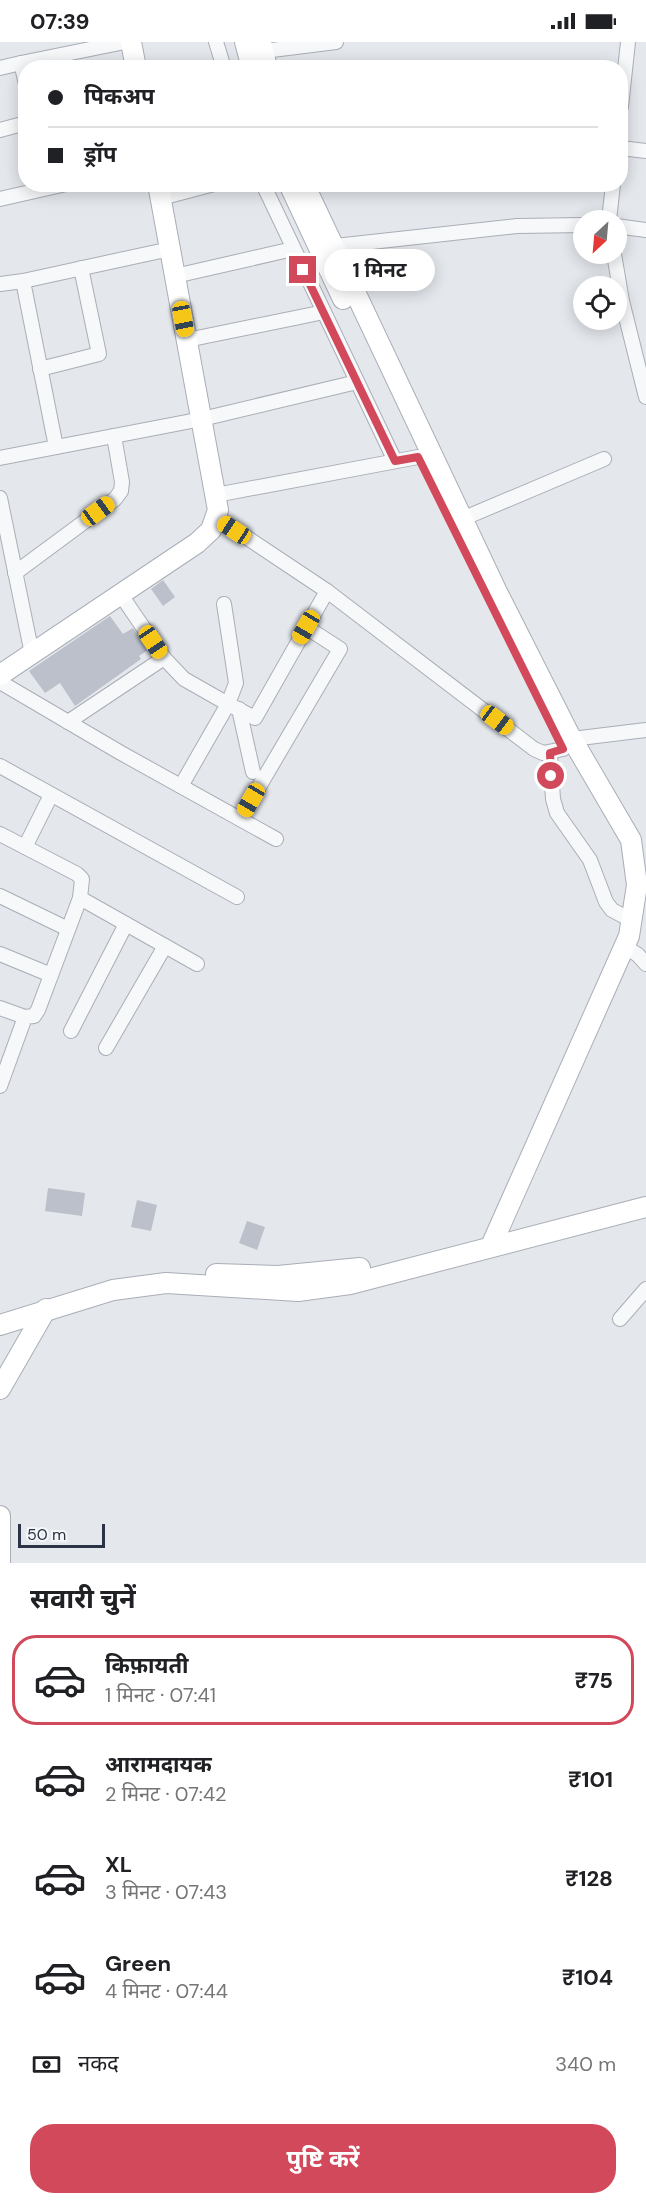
<!DOCTYPE html>
<html lang="hi">
<head>
<meta charset="utf-8">
<style>
	body { margin:0; font-family:"DM Sans","Noto Sans Devanagari",sans-serif; background:#f2f2f2; color:#202124; height:100vh; display:flex; flex-direction:column; font-size:22px; white-space:nowrap }
	* { box-sizing:border-box; margin:0 }
	p { font-size:20px; color:#757577 }
	.icon { flex:none; width:33px; height:33px; fill:none; stroke:currentColor; stroke-width:2; stroke-linecap:round; stroke-linejoin:round }
	.map { position:relative; height:1521px; overflow:hidden }
	.details { display:flex; flex-direction:column; background:#fff; flex:1 }
	.details>* { flex:none }
	.banner { position:absolute; left:18px; top:18px; width:610px; height:132px; border-radius:24px; box-shadow:0 3px 15px #0003; display:grid; align-content:center; height:132px; padding:0 30px; background:#fff }
	.needle { width:39px; rotate:206deg }
	.controls { position:absolute; left:573px; top:168px; display:grid; gap:12px }
	.controls a { display:grid; place-items:center; width:54px; height:54px; border-radius:50%; background:#fff; box-shadow:0 3px 15px #0003; font-size:30px }
	.scale { position:absolute; left:18px; bottom:15px; width:87px; box-sizing:border-box; padding-left:6px; border:3px solid #2b3445; border-top:0; font-size:16px; line-height:21px; white-space:nowrap; color:#2b3445; -webkit-text-stroke:4px #f4f6f9; paint-order:stroke }
	.end { position:absolute; width:27px; height:27px; margin:-14px; border:8px solid #d1495b; background:#fff; box-shadow:0 0 0 3px #fff }
	.from { border-radius:50% }
	.bubble { position:absolute; height:42px; border-radius:21px; background:#fff; box-shadow:0 3px 15px #0003; font-size:20px; font-weight:700; line-height:42px; text-align:center }
	.car { position:absolute; width:18px; height:36px; margin:-18px -9px; border-radius:8px; box-shadow:0 0 4px 2px #0007; background:linear-gradient(#f5c518 24%,#345 0 40%,#f5c518 0 76%,#345 0 86%,#f5c518 0) }
	.banner b { display:flex; align-items:center; gap:21px; height:57px; font-size:22px }
	.banner b+b { border-top:2px solid #e0e0e0 }
	.banner i { width:15px; height:15px; background:#202124 }
	ul { padding:0; list-style:none }
	li { display:flex; align-items:center; gap:18px; height:90px; margin:0 12px 9px; padding:0 18px; border:3px solid transparent; border-radius:24px }
	li div { flex:1 }
	li b { display:block; font-size:22px }
	li em { font-style:normal; font-weight:700 }
	li.current { border-color:#d1495b }
	li>.icon { width:54px; height:54px; stroke-width:1.5 }
	h2 { padding:0 30px; font-size:27px; line-height:72px }
	.pay { display:flex; align-items:center; gap:15px; height:66px; padding:0 30px; font-size:22px }
	.pay p { margin-inline-start:auto }
	.button { display:flex; gap:12px; margin-top:auto; padding:12px 30px }
	.button a { flex:1; height:69px; border-radius:24px; background:#d1495b; color:#fff; font-size:24px; font-weight:700; line-height:69px; text-align:center }
	.status { display:flex; justify-content:space-between; align-items:center; height:42px; padding:0 30px; background:#fff; direction:ltr }
	.status svg { height:16px; fill:currentColor }
	.map>svg:first-child { display:block }
	.building { fill:#bbc0ca }
	.lines { fill:none; stroke-linecap:round; stroke-linejoin:round }
	.street-casing { stroke:#a9aeb7; stroke-width:16 }
	.secondary-casing { stroke:#a9aeb7; stroke-width:22 }
	.street { stroke:#f7f8fa; stroke-width:14 }
	.secondary { stroke:#fff; stroke-width:20 }
	.route { stroke:#d1495b; stroke-width:8 }
</style>
</head>
<body>
<div class="status"><b>07:39</b><svg viewBox="0 0 49 12"><path d="M0 12V9h3v3zM5 12V6h3v6zM10 12V3h3v9zM15 12V0h3v12zM26 1h20v11H26zM47 4h2v5h-2z"/></svg></div>
<div class="map">
<svg width="646" height="1521" viewBox="0 0 646 1521">
	<rect width="100%" height="100%" fill="#e4e7ec"/>
	<g class="building">
		<path d="M163,538L175,555L163,564L151,547Z"/>
		<path d="M110,574L123,592L133,586L148,608L139,614L141,617L75,664L60,641L45,651L29,629Z"/>
		<path d="M48,1146L85,1151L82,1174L45,1169Z"/>
		<path d="M137,1158L157,1163L151,1189L131,1185Z"/>
		<path d="M247,1179L265,1185L257,1208L239,1201Z"/>
	</g>
	<g class="lines">
		<defs>
			<g id="street">
				<path d="M216,0L224,26"/>
				<path d="M264,9L336,0"/>
				<path d="M0,26L21,21"/>
				<path d="M26,42L21,21L125,0"/>
				<path d="M621,65L628,0"/>
				<path d="M0,88L26,81"/>
				<path d="M621,106L646,109"/>
				<path d="M263,142L395,419"/>
				<path d="M161,156L214,142"/>
				<path d="M0,157L66,142"/>
				<path d="M609,178L613,142"/>
				<path d="M616,184L646,188"/>
				<path d="M326,205L517,184L584,183"/>
				<path d="M614,212L622,259L646,355"/>
				<path d="M175,234L293,207"/>
				<path d="M0,242L23,239"/>
				<path d="M187,298L324,270"/>
				<path d="M40,327L99,312L81,226"/>
				<path d="M56,405L23,239L170,207"/>
				<path d="M0,416L202,377L357,340"/>
				<path d="M216,453L418,415"/>
				<path d="M0,456L32,612"/>
				<path d="M216,475L327,549L534,707L543,711L563,707"/>
				<path d="M462,477L604,417"/>
				<path d="M15,531L115,457L121,449L122,440L114,394"/>
				<path d="M121,553L164,616L184,637L228,662L181,744"/>
				<path d="M224,562L236,641L228,662L255,676L327,549"/>
				<path d="M0,640L121,711L276,797"/>
				<path d="M239,667L253,730"/>
				<path d="M68,680L164,616"/>
				<path d="M572,697L646,688"/>
				<path d="M550,711L553,757L557,771L590,818L606,860L612,868L631,878"/>
				<path d="M0,724L237,855"/>
				<path d="M240,777L340,607L306,585"/>
				<path d="M0,792L77,832L82,837L80,856L197,922"/>
				<path d="M25,805L51,753"/>
				<path d="M0,854L68,887"/>
				<path d="M624,904L638,913L646,922"/>
				<path d="M0,912L51,933"/>
				<path d="M0,966L25,975"/>
				<path d="M71,989L126,882"/>
				<path d="M106,1006L165,904"/>
				<path d="M0,1044L25,975L34,974L38,968L80,856"/>
				<path d="M620,1277L646,1247"/>
			</g>
			<g id="secondary">
				<path d="M131,0L136,26"/>
				<path d="M245,0L252,26"/>
				<path d="M261,0L267,26"/>
				<path d="M289,142L343,257"/>
				<path d="M304,142L497,550L569,692L631,798L637,843L629,894L491,1204"/>
				<path d="M0,633L197,501L211,488L218,468L158,142"/>
				<path d="M216,1232L278,1234L360,1226"/>
				<path d="M0,1283L113,1248L166,1241L298,1249L350,1242L646,1165"/>
				<path d="M0,1347L46,1267"/>
				<path d="M0,1474V1521"/>
			</g>
		</defs>
		<use href="#street" class="street-casing"/>
		<use href="#secondary" class="secondary-casing"/>
		<use href="#street" class="street"/>
		<use href="#secondary" class="secondary"/>
	</g>
	<g class="lines">
		<path class="route" d="M303,228L395,419L418,415L563,707L550,711L551,734"/>
	</g>
</svg>
<div class="controls">
<a><svg class="needle" viewBox="-14 -14 28 28"><path d="M0-13l5 13h-10z" fill="#e53935"/><path d="M0 13l5-13h-10z" fill="#757577"/></svg></a>
<a><svg class="icon" aria-label="locate" viewBox="0 0 24 24"><circle cx="12" cy="12" r="6"/><path d="M12 2v4M12 18v4M2 12h4M18 12h4"/></svg></a>
</div>
<div class="scale">50 m</div>
<i class="end from" style="left:551px;top:734px"></i>
<i class="end" style="left:303px;top:228px"></i>
<div class="bubble" style="left:324px;top:207px;width:111px">1 मिनट</div>
<i class="car" style="left:183px;top:277px;rotate:169deg"></i>
<i class="car" style="left:98px;top:469px;rotate:54deg"></i>
<i class="car" style="left:234px;top:488px;rotate:303deg"></i>
<i class="car" style="left:306px;top:585px;rotate:210deg"></i>
<i class="car" style="left:153px;top:600px;rotate:146deg"></i>
<i class="car" style="left:497px;top:678px;rotate:127deg"></i>
<i class="car" style="left:251px;top:758px;rotate:210deg"></i>
<div class="banner">
<b><i class="from"></i>पिकअप</b>
<b><i></i>ड्रॉप</b>
</div>
</div>
<section class="details">
<h2>सवारी चुनें</h2>
<ul>
<li class="current"><svg class="icon" aria-label="car" viewBox="0 0 24 24"><path d="M5 17H2v-5l4-1 3-4h7l3 4 3 1v5h-3M9 17h6M6 11h13"/><circle cx="7" cy="17" r="2"/><circle cx="17" cy="17" r="2"/></svg><div><b>किफ़ायती</b><p>1 मिनट · 07:41</p></div><em>₹75</em></li>
<li><svg class="icon" aria-label="car" viewBox="0 0 24 24"><path d="M5 17H2v-5l4-1 3-4h7l3 4 3 1v5h-3M9 17h6M6 11h13"/><circle cx="7" cy="17" r="2"/><circle cx="17" cy="17" r="2"/></svg><div><b>आरामदायक</b><p>2 मिनट · 07:42</p></div><em>₹101</em></li>
<li><svg class="icon" aria-label="car" viewBox="0 0 24 24"><path d="M5 17H2v-5l4-1 3-4h7l3 4 3 1v5h-3M9 17h6M6 11h13"/><circle cx="7" cy="17" r="2"/><circle cx="17" cy="17" r="2"/></svg><div><b>XL</b><p>3 मिनट · 07:43</p></div><em>₹128</em></li>
<li><svg class="icon" aria-label="car" viewBox="0 0 24 24"><path d="M5 17H2v-5l4-1 3-4h7l3 4 3 1v5h-3M9 17h6M6 11h13"/><circle cx="7" cy="17" r="2"/><circle cx="17" cy="17" r="2"/></svg><div><b>Green</b><p>4 मिनट · 07:44</p></div><em>₹104</em></li>
</ul>
<div class="pay"><svg class="icon" aria-label="cash" viewBox="0 0 24 24"><path d="M3 7h18v10H3z"/><circle cx="12" cy="12" r="2"/></svg>नकद<p>340 m</p></div>
<div class="button"><a>पुष्टि करें</a></div>
</section>
</body>
</html>
